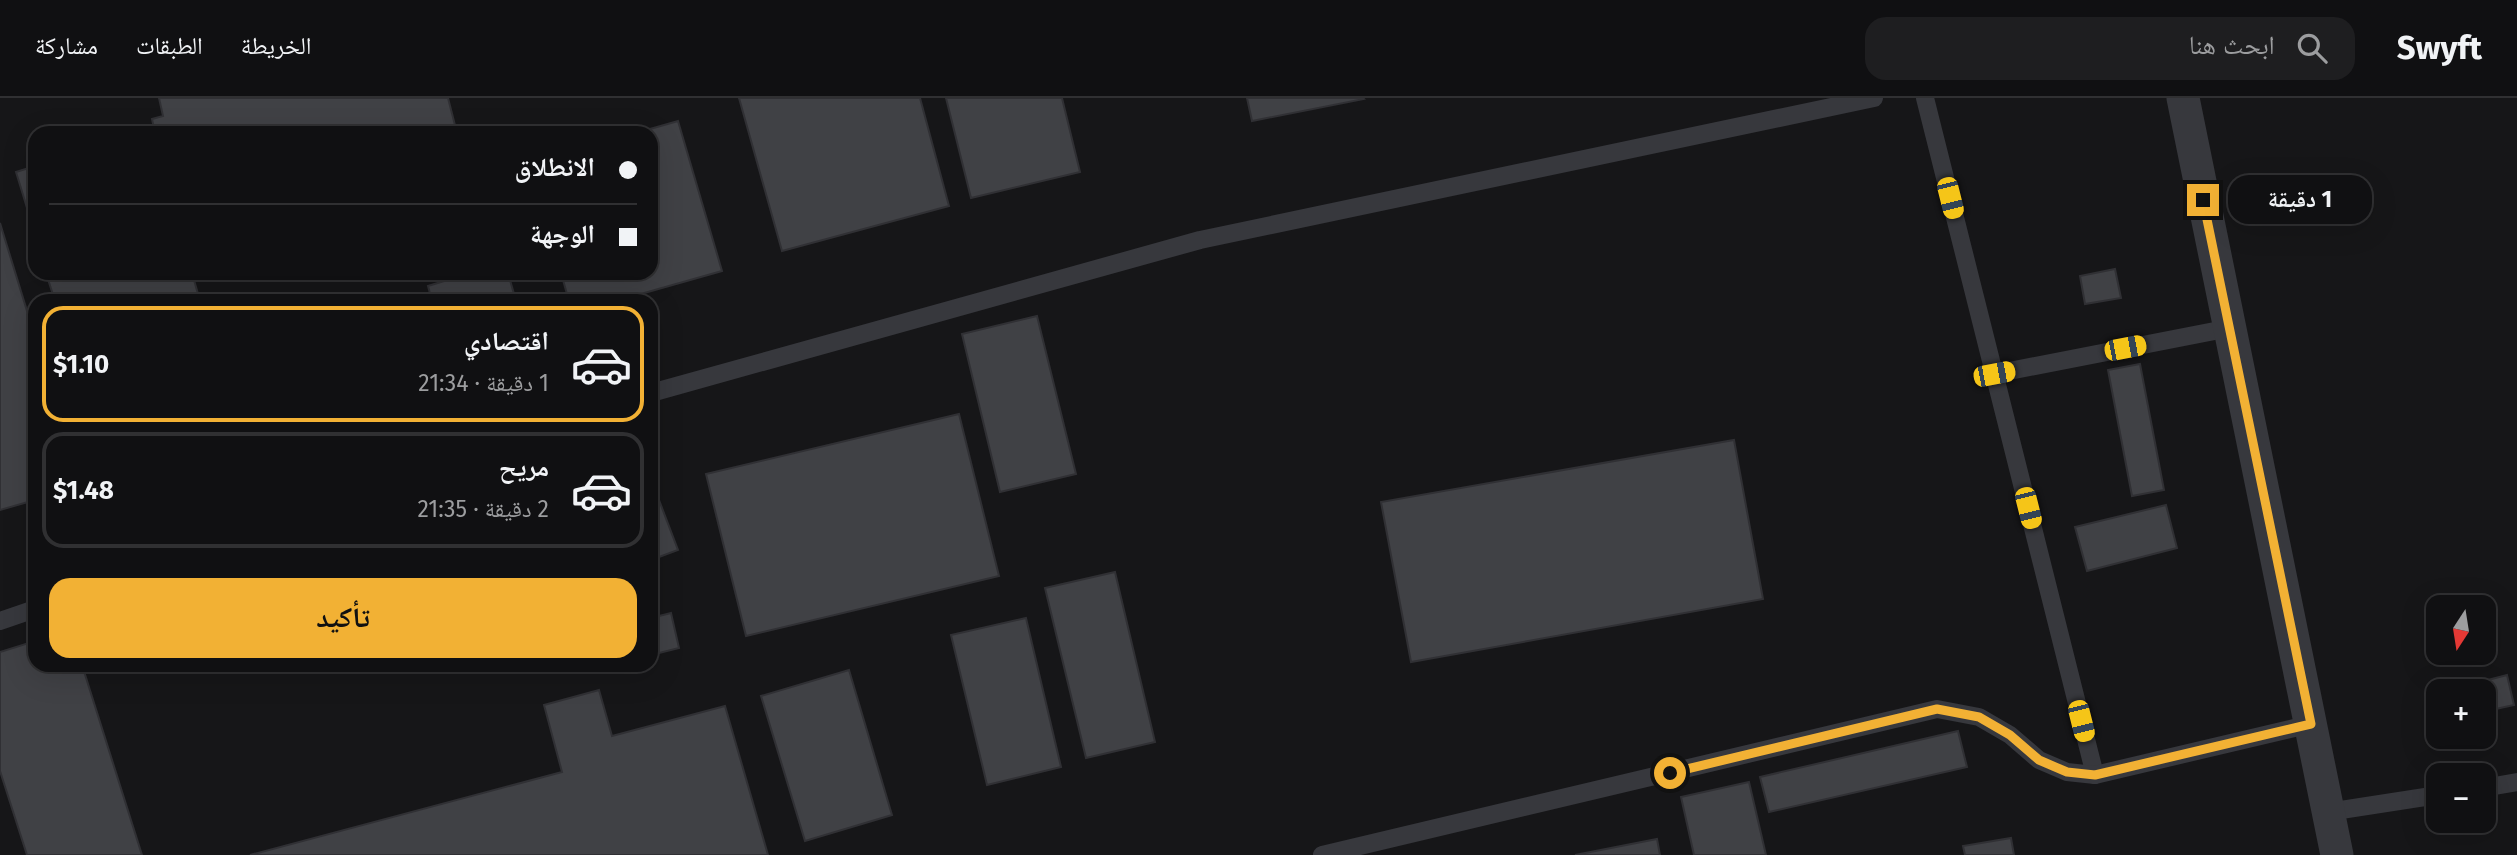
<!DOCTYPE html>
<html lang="ar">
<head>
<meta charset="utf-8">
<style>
	body { margin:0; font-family:"Fira Sans","Noto Naskh Arabic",sans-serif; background:#1e1e20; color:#f1f3f6; direction:rtl; height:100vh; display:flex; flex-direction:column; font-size:26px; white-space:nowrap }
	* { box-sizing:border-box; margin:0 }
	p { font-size:23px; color:#9c9d9f }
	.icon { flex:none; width:38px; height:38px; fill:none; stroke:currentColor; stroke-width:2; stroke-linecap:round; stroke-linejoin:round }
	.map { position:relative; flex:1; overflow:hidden; direction:ltr }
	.sheet { position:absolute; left:28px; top:196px; width:630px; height:378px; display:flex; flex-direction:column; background:#101012; border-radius:21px; box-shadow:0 7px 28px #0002,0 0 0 2px #303032; direction:rtl }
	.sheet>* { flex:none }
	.hud { position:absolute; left:28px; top:28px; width:630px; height:154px; border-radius:21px; box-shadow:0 7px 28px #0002,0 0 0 2px #303032; direction:rtl; display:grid; align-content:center; height:154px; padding:0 21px; background:#101012 }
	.needle { width:46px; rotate:192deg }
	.tools { position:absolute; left:2426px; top:497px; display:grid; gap:14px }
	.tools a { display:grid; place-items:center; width:70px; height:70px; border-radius:14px; background:#101012; box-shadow:0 7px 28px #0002,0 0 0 2px #303032; font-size:35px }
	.end { position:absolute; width:32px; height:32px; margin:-16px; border:9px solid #f2b134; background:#111; box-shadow:0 0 0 4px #111 }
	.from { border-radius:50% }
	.bubble { position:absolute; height:49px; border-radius:21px; background:#101012; box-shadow:0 7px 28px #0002,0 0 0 2px #303032; font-size:23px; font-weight:700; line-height:49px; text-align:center; direction:rtl }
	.car { position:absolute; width:21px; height:42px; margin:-21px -10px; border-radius:9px; box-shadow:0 0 5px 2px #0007; background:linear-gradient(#f5c518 24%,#345 0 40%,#f5c518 0 76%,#345 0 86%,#f5c518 0) }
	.hud b { display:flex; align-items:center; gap:24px; height:66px; font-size:26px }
	.hud b+b { border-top:2px solid #303032 }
	.hud i { width:18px; height:18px; background:#f1f3f6 }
	ul { padding:12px 0 0; list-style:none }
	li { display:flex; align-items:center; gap:21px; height:116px; margin:0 14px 10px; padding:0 7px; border:4px solid #303032; border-radius:21px }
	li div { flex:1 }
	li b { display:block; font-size:26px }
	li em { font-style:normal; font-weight:700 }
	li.current { border-color:#f2b134 }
	li>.icon { width:63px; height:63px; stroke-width:1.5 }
	.action { display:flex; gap:14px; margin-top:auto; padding:14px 21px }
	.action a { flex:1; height:80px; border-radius:21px; background:#f2b134; color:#111; font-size:28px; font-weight:700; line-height:80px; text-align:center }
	header { display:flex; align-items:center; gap:42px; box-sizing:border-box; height:98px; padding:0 35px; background:#101012; border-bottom:2px solid #303032 }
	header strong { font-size:33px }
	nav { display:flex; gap:38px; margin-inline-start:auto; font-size:24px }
	.search { width:490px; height:63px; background:#1e1e20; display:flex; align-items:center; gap:18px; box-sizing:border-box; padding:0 24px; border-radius:21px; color:#9c9d9f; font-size:26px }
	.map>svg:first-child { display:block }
	.building { fill:#404145; stroke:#303034; stroke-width:2 }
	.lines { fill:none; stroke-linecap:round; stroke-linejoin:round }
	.lane { stroke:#37383d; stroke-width:18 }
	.street { stroke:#37383d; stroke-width:33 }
	.route { stroke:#f2b134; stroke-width:9 }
</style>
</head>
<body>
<header>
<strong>Swyft</strong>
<div class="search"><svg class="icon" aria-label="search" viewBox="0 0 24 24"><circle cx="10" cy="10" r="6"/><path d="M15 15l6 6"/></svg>ابحث هنا</div>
<nav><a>الخريطة</a><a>الطبقات</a><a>مشاركة</a></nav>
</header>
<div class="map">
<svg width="2517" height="757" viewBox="0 0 2517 757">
	<rect width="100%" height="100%" fill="#161618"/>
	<g class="building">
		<path d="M159,0H448L457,35H155L152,21L163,18Z"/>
		<path d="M739,0H920L949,108L782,153Z"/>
		<path d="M946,0H1062L1080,74L971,100Z"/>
		<path d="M1247,0H1363L1364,1L1252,23Z"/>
		<path d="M678,23L722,173L616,203H569L561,175H651V35H636Z"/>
		<path d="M35,68V136L16,74Z"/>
		<path d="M0,125L35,239V402L0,412Z"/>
		<path d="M2115,171L2121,200L2085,206L2080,178Z"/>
		<path d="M46,175H192L200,203H55Z"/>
		<path d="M470,175H508L516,203H432L428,188Z"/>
		<path d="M1037,218L1076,376L1000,394L962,236Z"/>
		<path d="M2140,266L2164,392L2132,398L2108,272Z"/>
		<path d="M959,316L999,478L746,538L706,376Z"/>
		<path d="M1734,342L1763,501L1411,564L1381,404Z"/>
		<path d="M651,381L678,452L651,462Z"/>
		<path d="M2166,407L2177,450L2087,473L2075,429Z"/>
		<path d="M1115,474L1155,644L1086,660L1045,490Z"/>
		<path d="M671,515L679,550L651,557V520Z"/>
		<path d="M1026,520L1061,669L987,687L951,537Z"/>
		<path d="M35,543V567H82L142,757H27L0,673V554Z"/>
		<path d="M849,572L892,717L805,743L761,598Z"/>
		<path d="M2507,577L2514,607L2491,612L2484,583Z"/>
		<path d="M599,592L612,638L725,608L768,757H250L562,674L544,607Z"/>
		<path d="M1958,633L1967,669L1769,714L1760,679Z"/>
		<path d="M1749,684L1766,757H1694L1681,699Z"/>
		<path d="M2011,740L2014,757H1965L1963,748Z"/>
		<path d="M1657,741L1660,757H1575Z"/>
	</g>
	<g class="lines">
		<g class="lane">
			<path d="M1925,0L2095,677"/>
			<path d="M1994,276L2230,230"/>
			<path d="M651,295L1200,142L1874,0"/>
			<path d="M0,523L35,511"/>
			<path d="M2483,690L2517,684"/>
			<path d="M2328,714L2438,697"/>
			<path d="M1322,757L1937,611L1979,619L2010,637L2039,662L2067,674L2095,677L2311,626"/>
		</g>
		<path class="street" d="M2183,0L2337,757"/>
	</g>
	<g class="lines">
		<path class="route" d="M1670,675L1937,611L1979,619L2010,637L2039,662L2067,674L2095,677L2311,626L2203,102"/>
	</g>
</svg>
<div class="tools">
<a><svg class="needle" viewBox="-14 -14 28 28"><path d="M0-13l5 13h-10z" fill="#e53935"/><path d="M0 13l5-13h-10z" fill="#9c9d9f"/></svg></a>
<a>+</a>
<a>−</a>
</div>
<i class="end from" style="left:1670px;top:675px"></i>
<i class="end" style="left:2203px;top:102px"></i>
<div class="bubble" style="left:2228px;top:77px;width:144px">1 دقيقة</div>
<i class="car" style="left:1950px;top:100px;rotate:166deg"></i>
<i class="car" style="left:2125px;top:250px;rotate:79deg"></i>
<i class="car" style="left:1994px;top:276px;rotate:79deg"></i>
<i class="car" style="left:2028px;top:410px;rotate:166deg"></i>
<i class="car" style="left:2081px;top:623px;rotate:166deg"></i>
<div class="hud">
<b><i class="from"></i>الانطلاق</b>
<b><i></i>الوجهة</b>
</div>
<section class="sheet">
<ul>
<li class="current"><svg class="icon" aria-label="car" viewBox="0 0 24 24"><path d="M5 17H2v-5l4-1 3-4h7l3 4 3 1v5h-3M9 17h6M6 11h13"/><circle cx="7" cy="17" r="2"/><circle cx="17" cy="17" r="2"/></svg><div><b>اقتصادي</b><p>1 دقيقة · 21:34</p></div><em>$1.10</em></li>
<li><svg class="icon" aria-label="car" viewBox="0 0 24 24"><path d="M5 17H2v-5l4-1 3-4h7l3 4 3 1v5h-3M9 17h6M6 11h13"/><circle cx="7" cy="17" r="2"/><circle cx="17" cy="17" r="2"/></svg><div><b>مريح</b><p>2 دقيقة · 21:35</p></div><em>$1.48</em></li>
</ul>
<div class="action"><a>تأكيد</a></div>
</section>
</div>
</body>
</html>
